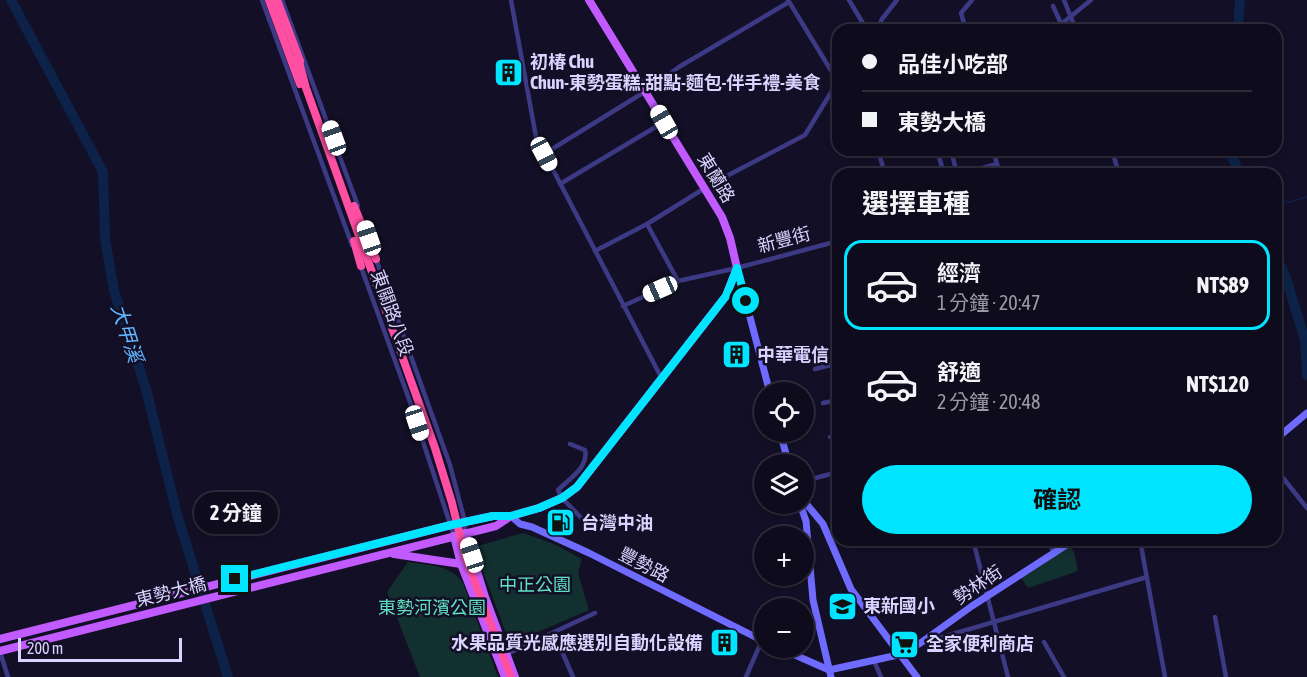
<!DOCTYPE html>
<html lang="zh-TW">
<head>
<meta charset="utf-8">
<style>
	body { margin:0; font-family:"Asap Condensed","Noto Sans TC",sans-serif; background:#1c1929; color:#f1f3f6; height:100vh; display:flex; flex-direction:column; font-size:22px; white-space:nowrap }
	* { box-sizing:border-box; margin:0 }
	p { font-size:20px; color:#9b9ba3 }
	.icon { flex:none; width:33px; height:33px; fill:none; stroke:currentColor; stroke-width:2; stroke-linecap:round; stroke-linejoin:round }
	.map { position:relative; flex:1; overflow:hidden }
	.details { position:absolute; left:832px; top:168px; width:450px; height:378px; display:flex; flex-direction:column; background:#0e0b1c; border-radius:18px; box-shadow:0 3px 9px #0003,0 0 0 2px #2e2b3b }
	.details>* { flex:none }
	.top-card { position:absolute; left:832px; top:24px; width:450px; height:132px; border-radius:18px; box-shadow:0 3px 9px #0003,0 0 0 2px #2e2b3b; display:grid; align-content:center; height:132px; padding:0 30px; background:#0e0b1c }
	.tools { position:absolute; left:754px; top:382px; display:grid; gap:12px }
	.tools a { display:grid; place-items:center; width:60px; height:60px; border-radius:50%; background:#0e0b1c; box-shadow:0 3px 9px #0003,0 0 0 2px #2e2b3b; font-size:30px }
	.scale { position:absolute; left:18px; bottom:15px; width:164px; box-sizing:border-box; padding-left:6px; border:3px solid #d9d4ff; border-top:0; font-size:16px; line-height:21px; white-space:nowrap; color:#d9d4ff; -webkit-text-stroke:4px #130f26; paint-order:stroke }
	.end { position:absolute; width:27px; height:27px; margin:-14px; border:8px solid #00e5ff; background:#111; box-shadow:0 0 0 3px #111 }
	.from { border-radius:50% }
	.bubble { position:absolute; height:42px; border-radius:21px; background:#0e0b1c; box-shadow:0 3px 9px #0003,0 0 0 2px #2e2b3b; font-size:20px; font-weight:700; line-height:42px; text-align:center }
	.car { position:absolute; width:18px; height:36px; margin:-18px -9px; border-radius:8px; box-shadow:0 0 4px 2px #0007; background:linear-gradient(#fff 24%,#345 0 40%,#fff 0 76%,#345 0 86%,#fff 0) }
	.top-card b { display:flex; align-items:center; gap:21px; height:57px; font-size:22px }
	.top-card b+b { border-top:2px solid #2e2b3b }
	.top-card i { width:15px; height:15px; background:#f1f3f6 }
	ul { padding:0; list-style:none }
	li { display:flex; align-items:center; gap:18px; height:90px; margin:0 12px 9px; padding:0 18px; border:3px solid transparent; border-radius:18px }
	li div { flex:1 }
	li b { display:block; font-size:22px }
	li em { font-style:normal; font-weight:700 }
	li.selected { border-color:#00e5ff }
	li>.icon { width:54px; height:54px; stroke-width:1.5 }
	h2 { padding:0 30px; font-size:27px; line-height:72px }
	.primary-button { display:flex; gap:12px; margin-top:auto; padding:12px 30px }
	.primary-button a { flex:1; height:69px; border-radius:36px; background:#00e5ff; color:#111; font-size:24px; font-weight:700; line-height:69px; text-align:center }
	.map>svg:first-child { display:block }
	.green { fill:#12302f }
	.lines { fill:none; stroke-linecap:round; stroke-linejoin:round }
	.stream { stroke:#0c2248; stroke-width:1.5 }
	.river { stroke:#0c2248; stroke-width:10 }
	.street { stroke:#3d3a85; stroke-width:4.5 }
	.secondary { stroke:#6f6bff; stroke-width:7 }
	.primary { stroke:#c25bff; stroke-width:8 }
	.highway { stroke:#ff4fa3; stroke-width:8 }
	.route { stroke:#00e5ff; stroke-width:8 }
	.labels { text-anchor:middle; stroke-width:5; stroke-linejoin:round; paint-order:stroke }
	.poi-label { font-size:18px; font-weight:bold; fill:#d9d4ff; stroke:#130f26; text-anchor:start }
	.street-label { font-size:18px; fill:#d9d4ff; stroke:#130f26 }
	.park-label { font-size:18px; fill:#5fe0c0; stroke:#130f26 }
	.water-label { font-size:20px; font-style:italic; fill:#62b6ff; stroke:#130f26 }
</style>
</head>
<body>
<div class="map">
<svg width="1307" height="677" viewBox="0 0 1307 677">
	<rect width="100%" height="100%" fill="#130f26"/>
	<g class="green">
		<path d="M523,533L554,544L582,559L578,573L589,610L510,644L474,547Z"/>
		<path d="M1070,546L1074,552L1078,571L1028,588L1021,578Z"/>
		<path d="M408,562C429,566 450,564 463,583L498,677H420L387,592Z"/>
	</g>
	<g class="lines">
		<path class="stream" d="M1276,200L1290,202L1307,197"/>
		<g class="river">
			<path d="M11,0L103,172L105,238L114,291L146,389L178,518L228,677"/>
			<path d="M1238,30L1240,0"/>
			<path d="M1229,150L1240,174"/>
			<path d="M1276,256L1285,275L1305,340L1307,375"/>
		</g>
		<g class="street">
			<path d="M262,0L352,245"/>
			<path d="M282,0L358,206"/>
			<path d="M511,0L536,137L661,377"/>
			<path d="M788,0L838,82"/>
			<path d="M849,0L867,30"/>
			<path d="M1064,0L1076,30"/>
			<path d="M1053,6L1064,30"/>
			<path d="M953,25L955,30"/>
			<path d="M877,30L882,19L897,0"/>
			<path d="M966,30L961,13L972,0"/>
			<path d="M1054,30L1091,0"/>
			<path d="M878,150L885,174"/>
			<path d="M937,150L944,174"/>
			<path d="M951,150L957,174"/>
			<path d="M1112,150L1119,174"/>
			<path d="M544,154L646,91L679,67L789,2"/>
			<path d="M881,155L901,150"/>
			<path d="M997,164L1000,174"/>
			<path d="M961,174L997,164L993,150"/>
			<path d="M719,180L805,135L838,81"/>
			<path d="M560,184L664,122"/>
			<path d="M647,224L678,281"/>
			<path d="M595,251L647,224L705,188"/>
			<path d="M376,259L450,465L465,522V533"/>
			<path d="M361,267L410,402L454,536"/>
			<path d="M832,297L838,324"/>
			<path d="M623,306L678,281L737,268L838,241"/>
			<path d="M815,369L838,363"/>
			<path d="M823,403L838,400"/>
			<path d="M830,437L838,436"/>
			<path d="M570,444L585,450C589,467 569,479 558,490L562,498L590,527"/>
			<path d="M1276,469L1307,508"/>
			<path d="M804,481L838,472"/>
			<path d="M973,540L1008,677"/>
			<path d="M1050,540L1053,553"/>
			<path d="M1140,540L1165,677"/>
			<path d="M1215,617L1226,677"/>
			<path d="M554,633L573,677"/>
			<path d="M1044,642L1064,677"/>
			<path d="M922,643L1147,577"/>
			<path d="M0,652L8,677"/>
			<path d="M507,654L595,613"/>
			<path d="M874,661L881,677"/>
			<path d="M746,677L762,640"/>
		</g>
		<g class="secondary">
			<path d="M737,268L770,393"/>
			<path d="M780,432L789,465"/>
			<path d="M1276,439L1307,413"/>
			<path d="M804,501L823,524L851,589L917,677"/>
			<path d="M800,504L806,521L813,600L831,677"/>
			<path d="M511,516L520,524L532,527L589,553L765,642"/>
			<path d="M779,648L829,670"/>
			<path d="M829,670L898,655L919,644L972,606L1074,540"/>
		</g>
		<g class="primary">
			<path d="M465,533L485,597L515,677"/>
			<path d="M454,536L461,564L505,677"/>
			<path d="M394,554L461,564"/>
			<path d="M0,639L451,525L493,516H511L539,508L562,498L577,487L726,296L737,268L730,238L722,217L589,0"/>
			<path d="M0,651L496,526L511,516"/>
		</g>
		<g class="highway">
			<path d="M269,0L300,84"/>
			<path d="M277,0L300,61"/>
			<path d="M298,58L306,88L435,448L452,503L465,556L511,677"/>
			<path d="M354,206L376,259"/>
			<path d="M354,241L361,266"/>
		</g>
	</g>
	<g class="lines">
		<path class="route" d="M235,579L451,525L493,516H511L539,508L562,498L577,487L726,296L737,268L746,301"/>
	</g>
	<defs>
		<symbol id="building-square" viewBox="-11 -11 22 22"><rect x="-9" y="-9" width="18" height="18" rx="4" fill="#00e5ff" stroke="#130f26"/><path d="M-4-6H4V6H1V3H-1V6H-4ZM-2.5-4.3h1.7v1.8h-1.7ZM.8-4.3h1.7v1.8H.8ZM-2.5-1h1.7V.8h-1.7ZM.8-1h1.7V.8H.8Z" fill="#111"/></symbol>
		<symbol id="fuel-square" viewBox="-11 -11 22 22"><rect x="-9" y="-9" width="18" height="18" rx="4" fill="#00e5ff" stroke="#130f26"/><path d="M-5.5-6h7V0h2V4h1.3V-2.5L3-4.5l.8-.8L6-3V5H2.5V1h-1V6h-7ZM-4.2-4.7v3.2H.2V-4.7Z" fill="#111"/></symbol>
		<symbol id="school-square" viewBox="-11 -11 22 22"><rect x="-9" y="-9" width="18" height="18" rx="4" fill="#00e5ff" stroke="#130f26"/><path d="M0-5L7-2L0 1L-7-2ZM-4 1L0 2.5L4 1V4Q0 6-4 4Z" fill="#111"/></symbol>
		<symbol id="supermarket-square" viewBox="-11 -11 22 22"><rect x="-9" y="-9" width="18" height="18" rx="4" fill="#00e5ff" stroke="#130f26"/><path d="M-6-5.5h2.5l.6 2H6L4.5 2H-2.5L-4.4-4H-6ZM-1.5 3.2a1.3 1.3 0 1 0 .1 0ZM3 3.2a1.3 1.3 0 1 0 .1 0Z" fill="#111"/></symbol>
	</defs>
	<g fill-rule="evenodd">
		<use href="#building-square" x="492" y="56" width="33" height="33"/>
		<use href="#building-square" x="720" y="338" width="33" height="33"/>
		<use href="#fuel-square" x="544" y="506" width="33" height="33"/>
		<use href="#school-square" x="826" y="590" width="33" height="33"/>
		<use href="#building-square" x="708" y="626" width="33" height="33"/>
		<use href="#supermarket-square" x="888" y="628" width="33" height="33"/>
	</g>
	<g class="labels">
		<g class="poi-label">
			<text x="530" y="68">初椿 Chu<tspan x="530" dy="21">Chun-東勢蛋糕-甜點-麵包-伴手禮-美食</tspan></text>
			<text x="757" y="361">中華電信</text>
			<text x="581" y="529">台灣中油</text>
			<text x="863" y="612">東新國小</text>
			<text x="703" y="649" text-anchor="end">水果品質光感應選別自動化設備</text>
			<text x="926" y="650">全家便利商店</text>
		</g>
		<g class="street-label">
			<text transform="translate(716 178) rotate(59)" y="6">東蘭路</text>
			<text transform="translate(784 240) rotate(-15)" y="6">新豐街</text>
			<text transform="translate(392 313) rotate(70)" y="6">東關路八段</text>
			<text transform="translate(644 565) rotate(27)" y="6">豐勢路</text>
			<text transform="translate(978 585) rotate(-34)" y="6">勢林街</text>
			<text transform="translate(171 592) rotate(-14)" y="6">東勢大橋</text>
		</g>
		<g class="park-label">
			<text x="535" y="591">中正公園</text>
			<text x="432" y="614">東勢河濱公園</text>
		</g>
		<g class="water-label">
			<text transform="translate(127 333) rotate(72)" y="7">大甲溪</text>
		</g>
	</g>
</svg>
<div class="tools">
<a><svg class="icon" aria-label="locate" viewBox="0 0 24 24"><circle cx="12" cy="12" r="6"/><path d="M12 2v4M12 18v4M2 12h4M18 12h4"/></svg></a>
<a><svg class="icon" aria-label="layers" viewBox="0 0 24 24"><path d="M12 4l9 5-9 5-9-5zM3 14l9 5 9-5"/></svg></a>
<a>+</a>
<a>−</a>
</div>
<div class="scale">200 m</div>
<i class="end from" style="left:746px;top:301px"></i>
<i class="end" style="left:235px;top:579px"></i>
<div class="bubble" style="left:194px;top:492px;width:84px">2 分鐘</div>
<i class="car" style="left:664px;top:122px;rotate:330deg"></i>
<i class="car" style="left:334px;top:138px;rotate:340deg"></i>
<i class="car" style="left:544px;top:154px;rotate:152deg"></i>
<i class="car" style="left:369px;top:238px;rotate:341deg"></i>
<i class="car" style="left:660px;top:289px;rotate:246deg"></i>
<i class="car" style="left:417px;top:423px;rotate:162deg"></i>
<i class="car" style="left:472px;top:555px;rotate:342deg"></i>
<div class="top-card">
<b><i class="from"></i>品佳小吃部</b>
<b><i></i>東勢大橋</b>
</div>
<section class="details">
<h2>選擇車種</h2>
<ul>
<li class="selected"><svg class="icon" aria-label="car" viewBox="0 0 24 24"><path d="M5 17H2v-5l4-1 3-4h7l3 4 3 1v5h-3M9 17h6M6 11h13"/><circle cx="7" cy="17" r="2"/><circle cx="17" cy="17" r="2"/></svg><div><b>經濟</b><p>1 分鐘 · 20:47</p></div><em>NT$89</em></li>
<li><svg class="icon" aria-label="car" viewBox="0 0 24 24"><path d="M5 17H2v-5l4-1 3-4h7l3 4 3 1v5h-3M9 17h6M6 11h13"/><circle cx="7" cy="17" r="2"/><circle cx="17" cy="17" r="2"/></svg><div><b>舒適</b><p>2 分鐘 · 20:48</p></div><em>NT$120</em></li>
</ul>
<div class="primary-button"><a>確認</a></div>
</section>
</div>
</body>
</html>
